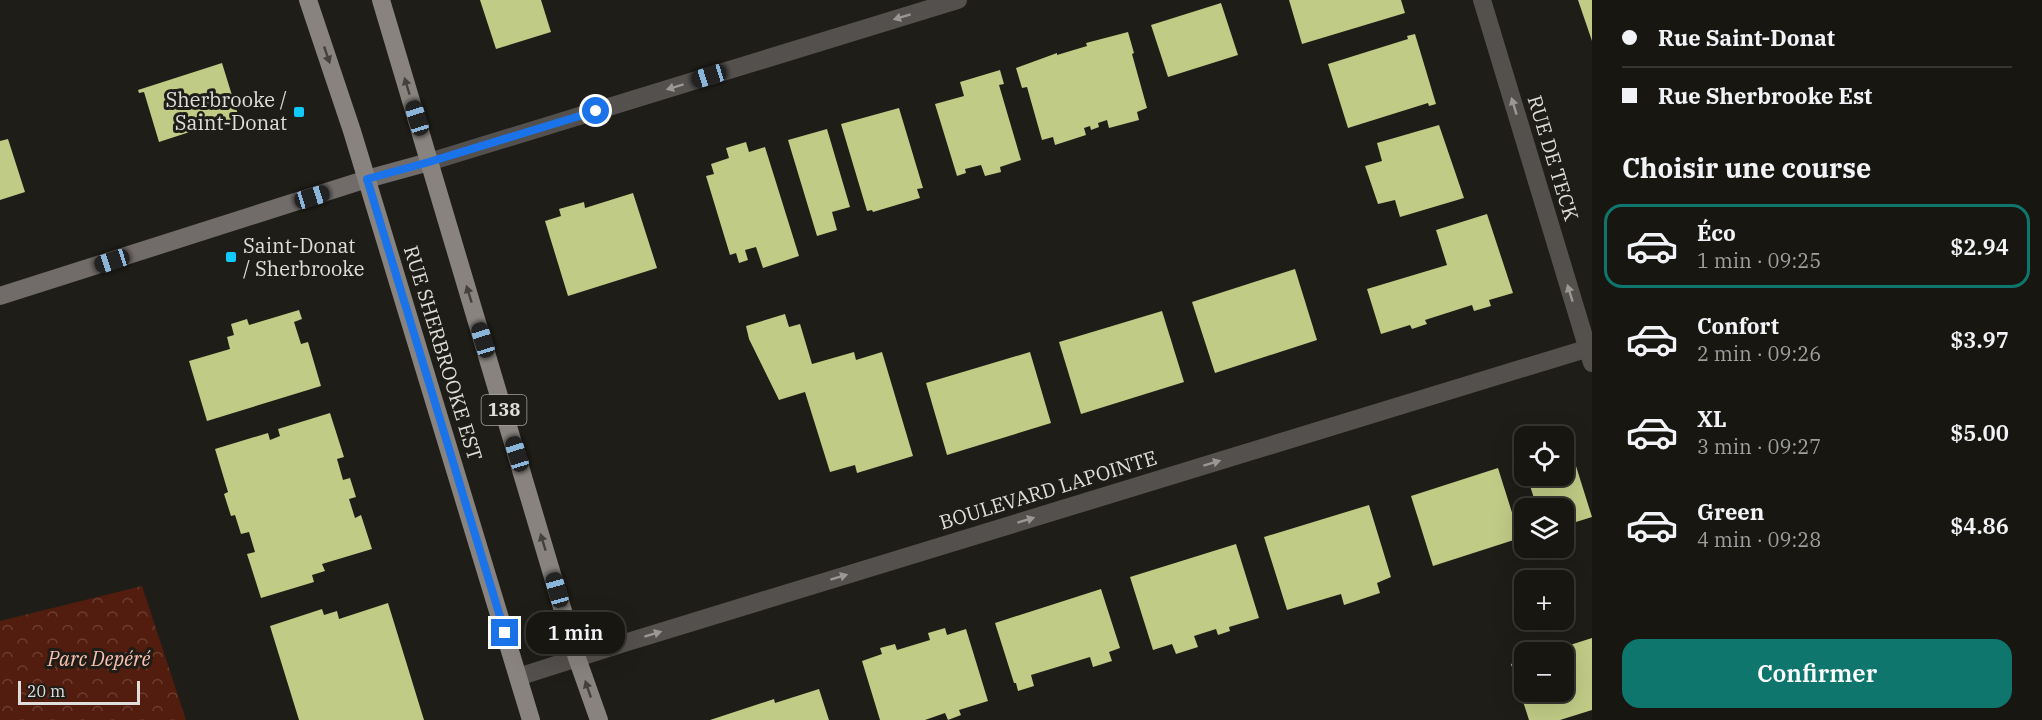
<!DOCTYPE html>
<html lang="fr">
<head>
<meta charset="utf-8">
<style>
	body { margin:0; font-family:"IBM Plex Serif",serif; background:#201f1a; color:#f1f3f6; height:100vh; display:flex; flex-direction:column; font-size:22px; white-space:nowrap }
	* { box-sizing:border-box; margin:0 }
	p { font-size:20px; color:#9e9f9f }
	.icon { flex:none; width:33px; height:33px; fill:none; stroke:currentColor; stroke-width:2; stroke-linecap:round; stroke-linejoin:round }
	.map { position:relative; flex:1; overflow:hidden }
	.side { display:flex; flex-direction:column; background:#171611; width:450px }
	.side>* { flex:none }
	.top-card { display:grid; align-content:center; height:132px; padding:0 30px; background:#171611 }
	.tools { position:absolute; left:1514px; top:426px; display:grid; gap:12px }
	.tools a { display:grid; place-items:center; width:60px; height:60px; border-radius:12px; background:#171611; box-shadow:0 6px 24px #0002,0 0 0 2px #363531; font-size:30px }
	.scale { position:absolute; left:18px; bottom:15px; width:122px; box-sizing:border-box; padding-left:6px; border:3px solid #e0deda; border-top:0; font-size:16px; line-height:21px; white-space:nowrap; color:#e0deda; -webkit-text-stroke:4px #1f1d17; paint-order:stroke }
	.end { position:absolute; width:27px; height:27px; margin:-14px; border:8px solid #1a73e8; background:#fff; box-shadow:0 0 0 3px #fff }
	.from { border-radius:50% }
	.bubble { position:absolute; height:42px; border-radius:18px; background:#171611; box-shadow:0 6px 24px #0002,0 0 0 2px #363531; font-size:20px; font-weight:600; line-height:42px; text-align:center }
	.car { position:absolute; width:18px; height:36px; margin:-18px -9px; border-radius:8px; box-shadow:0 0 4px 2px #0007; background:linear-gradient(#222 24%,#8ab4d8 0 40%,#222 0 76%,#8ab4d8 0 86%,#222 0) }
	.top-card b { display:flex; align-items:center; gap:21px; height:57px; font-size:22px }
	.top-card b+b { border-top:2px solid #363531 }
	.top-card i { width:15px; height:15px; background:#f1f3f6 }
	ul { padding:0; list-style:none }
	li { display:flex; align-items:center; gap:18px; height:84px; margin:0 12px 9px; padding:0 18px; border:3px solid transparent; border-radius:18px }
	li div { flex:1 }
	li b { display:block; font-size:22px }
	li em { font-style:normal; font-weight:600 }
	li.selected { border-color:#0f766e }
	li>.icon { width:54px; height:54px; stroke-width:1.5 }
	h2 { padding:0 30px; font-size:27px; line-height:72px }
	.action { display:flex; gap:12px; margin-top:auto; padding:12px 30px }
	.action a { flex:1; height:69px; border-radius:18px; background:#0f766e; color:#fff; font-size:24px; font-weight:600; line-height:69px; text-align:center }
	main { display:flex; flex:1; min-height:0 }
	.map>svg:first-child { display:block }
	.park { fill:url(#park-crowns) }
	.building { fill:#c0cb86 }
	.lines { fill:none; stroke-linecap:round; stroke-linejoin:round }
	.street { stroke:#53504d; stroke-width:18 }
	.secondary { stroke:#716c69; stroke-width:18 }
	.primary { stroke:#88837e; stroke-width:18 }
	.oneway { fill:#9a9794 }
	.oneway2 { fill:#44413b }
	.route { stroke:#1a73e8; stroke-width:8 }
	.poi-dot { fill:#0fcafa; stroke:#1f1d17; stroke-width:2 }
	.labels { text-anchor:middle; stroke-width:6; stroke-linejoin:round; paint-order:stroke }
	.shield { fill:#1f1d17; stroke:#a6a4a0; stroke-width:1.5 }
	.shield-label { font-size:18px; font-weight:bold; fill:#e0deda }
	.poi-label { font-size:20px; fill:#e0deda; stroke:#1f1d17; text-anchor:end }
	.street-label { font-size:20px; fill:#e0deda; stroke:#1f1d17 }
	.park-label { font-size:20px; font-style:italic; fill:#fcc0b0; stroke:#1f1d17 }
</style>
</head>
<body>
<main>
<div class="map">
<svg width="1592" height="720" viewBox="0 0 1592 720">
	<defs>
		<pattern id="park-crowns" width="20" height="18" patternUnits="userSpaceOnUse" patternTransform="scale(1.5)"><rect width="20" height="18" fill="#521c0e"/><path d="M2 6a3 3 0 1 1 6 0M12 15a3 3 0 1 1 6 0" fill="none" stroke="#6b3d30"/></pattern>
	</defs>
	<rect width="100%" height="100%" fill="#1f1d17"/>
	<path class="park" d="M142,586L186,720H0V621Z"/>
	<g class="building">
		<path d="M480,0H541L551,32L496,49Z"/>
		<path d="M1289,0H1401L1405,13L1302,44Z"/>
		<path d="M1578,0H1592V41Z"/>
		<path d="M1221,3L1238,55L1168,77L1151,25Z"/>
		<path d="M1128,32L1134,53L1132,54L1147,108L1137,112L1139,120L1109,128L1107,120L1098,123L1099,127L1091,130L1090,126L1084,128L1086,135L1055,145L1053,137L1042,140L1027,87L1022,88L1016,68L1057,53V55L1087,46L1086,43Z"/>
		<path d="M1415,34L1436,104L1429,106L1428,103L1348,128L1328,64L1408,39L1407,36Z"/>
		<path d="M222,63L239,118L221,124L222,127L207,131L205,127L159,142L144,92L139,93L138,90Z"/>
		<path d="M1000,70L1004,84L999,85L1021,160L1000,167L1001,172L985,176L981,165L965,169L966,173L957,176L935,104L964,96L960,82Z"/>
		<path d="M899,108L923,188L917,189L920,198L873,212L872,210L867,211L841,124Z"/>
		<path d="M1439,125L1464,198L1400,217L1395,200L1378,204L1365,166L1382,161L1377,143Z"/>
		<path d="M827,129L850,207L832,212L837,230L817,236L788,140Z"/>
		<path d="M8,139L25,192L0,200V141Z"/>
		<path d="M746,142L749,152L765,147L799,256L763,268L756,247L745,250L748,260L739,263L736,253L730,255L706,176L714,174L711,164L729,158L726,148Z"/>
		<path d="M633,193L657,268L568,296L545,221L561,216L559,209L584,202L585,208Z"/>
		<path d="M1487,214L1513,293L1489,300L1491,306L1474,311L1472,305L1425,320L1427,324L1412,329L1410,325L1381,334L1367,289L1447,265L1436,230Z"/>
		<path d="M1295,269L1317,340L1215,373L1192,302Z"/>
		<path d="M299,310L302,319L294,322L301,344L308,342L321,386L207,421L189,361L230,349L227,337L234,335L231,324L247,319L249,325Z"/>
		<path d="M1162,311L1184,382L1081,414L1059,342Z"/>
		<path d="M785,314L789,327L800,324L812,364L854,352L856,360L882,352L913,456L857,473L855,465L830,472L805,392L779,400L749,339L746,326Z"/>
		<path d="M1030,352L1051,423L947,455L926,383Z"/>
		<path d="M330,413L344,457L337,459L343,480L350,478L356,497L349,499L355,518L361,515L372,549L322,564L325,571L312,575L314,582L261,598L247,554L255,552L249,532L241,534L235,515L231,516L224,494L228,492L215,449L268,433L270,440L280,436L278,429Z"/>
		<path d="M1570,447L1592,517L1563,526V508H1537L1527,476H1563V449Z"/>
		<path d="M1498,468L1520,538L1433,566L1411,496Z"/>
		<path d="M1369,505L1391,577L1377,583L1380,593L1344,605L1341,594L1287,610L1264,537Z"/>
		<path d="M1236,544L1259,618L1229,627L1230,631L1218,635L1216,629L1194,636L1198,647L1176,654L1172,644L1153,650L1130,577Z"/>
		<path d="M1101,589L1120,648L1109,652L1112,661L1093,667L1090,657L1031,675L1034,686L1018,691L1016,683H1014L995,623Z"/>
		<path d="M388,603L424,720H299L270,626L322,609L324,615L337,611L339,619Z"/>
		<path d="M945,628L947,635L966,629L988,701L959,710L961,715L948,720L945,713L925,720H880L862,661L882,654L880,648L895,644L897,650L930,640L928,633Z"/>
		<path d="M1592,638V710L1560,720H1529L1511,664L1524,660V692H1563V652H1548Z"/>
		<path d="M819,689L829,720H710L774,699L775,703Z"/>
	</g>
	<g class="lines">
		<g class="street">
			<path d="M1482,0L1592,363"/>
			<path d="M429,162L958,0"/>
			<path d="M518,677L621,644L1592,347"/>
		</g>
		<path class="secondary" d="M0,296L367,179L429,162"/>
		<g class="primary">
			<path d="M308,0L352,131L531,720"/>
			<path d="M381,0L577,658L599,720"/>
		</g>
	</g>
	<defs><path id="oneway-solid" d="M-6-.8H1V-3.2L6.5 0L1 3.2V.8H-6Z" transform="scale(1.5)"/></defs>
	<g class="oneway">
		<use href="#oneway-solid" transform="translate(902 17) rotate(163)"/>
		<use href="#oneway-solid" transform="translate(675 87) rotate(163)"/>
		<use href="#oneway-solid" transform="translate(1514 106) rotate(-107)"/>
		<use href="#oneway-solid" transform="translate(1570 293) rotate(-107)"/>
		<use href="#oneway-solid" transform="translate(1212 463) rotate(-17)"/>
		<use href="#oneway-solid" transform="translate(1026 520) rotate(-17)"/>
		<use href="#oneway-solid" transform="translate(839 577) rotate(-17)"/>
		<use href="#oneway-solid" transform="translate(653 634) rotate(-17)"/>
	</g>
	<g class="oneway2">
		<use href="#oneway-solid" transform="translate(327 55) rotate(71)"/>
		<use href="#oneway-solid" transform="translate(407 86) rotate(-107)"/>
		<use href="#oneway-solid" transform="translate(469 294) rotate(-107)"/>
		<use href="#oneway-solid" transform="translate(543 542) rotate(-107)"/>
		<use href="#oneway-solid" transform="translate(588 689) rotate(-109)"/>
	</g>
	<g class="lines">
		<path class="route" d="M505,633L367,179L429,162L596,111"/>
	</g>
	<g class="poi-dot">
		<rect x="293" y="106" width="12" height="12" rx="3"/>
		<rect x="225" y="251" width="12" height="12" rx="3"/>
	</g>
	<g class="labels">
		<rect class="shield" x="481.5" y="395" width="45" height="30" rx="4.5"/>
		<g class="shield-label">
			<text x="504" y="416">138</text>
		</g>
		<g class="poi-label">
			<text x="287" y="107">Sherbrooke /<tspan x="287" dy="23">Saint-Donat</tspan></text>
			<text x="243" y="253" text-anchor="start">Saint-Donat<tspan x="243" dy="23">/ Sherbrooke</tspan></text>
		</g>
		<g class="street-label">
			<text transform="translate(1553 158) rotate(73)" y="7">RUE DE TECK</text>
			<text transform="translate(443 353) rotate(73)" y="7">RUE SHERBROOKE EST</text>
			<text transform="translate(1048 490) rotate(-17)" y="7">BOULEVARD LAPOINTE</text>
		</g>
		<g class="park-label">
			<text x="99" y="666">Parc Depéré</text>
		</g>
	</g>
</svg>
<div class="tools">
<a><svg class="icon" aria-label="locate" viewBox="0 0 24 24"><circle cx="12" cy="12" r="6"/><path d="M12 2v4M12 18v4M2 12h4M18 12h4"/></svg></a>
<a><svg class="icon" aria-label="layers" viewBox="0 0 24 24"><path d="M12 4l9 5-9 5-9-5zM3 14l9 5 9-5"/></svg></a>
<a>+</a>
<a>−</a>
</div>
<div class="scale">20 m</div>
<i class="end from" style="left:596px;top:111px"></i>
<i class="end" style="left:505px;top:633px"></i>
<div class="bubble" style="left:526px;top:612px;width:99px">1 min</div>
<i class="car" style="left:709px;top:76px;rotate:253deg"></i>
<i class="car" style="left:417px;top:118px;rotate:343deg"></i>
<i class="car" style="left:312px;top:197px;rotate:73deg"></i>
<i class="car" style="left:112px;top:261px;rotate:252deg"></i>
<i class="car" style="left:483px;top:340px;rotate:343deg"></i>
<i class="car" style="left:517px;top:454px;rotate:343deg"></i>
<i class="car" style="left:557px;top:590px;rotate:344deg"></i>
</div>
<section class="side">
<div class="top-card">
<b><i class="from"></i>Rue Saint-Donat</b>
<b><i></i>Rue Sherbrooke Est</b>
</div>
<h2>Choisir une course</h2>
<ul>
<li class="selected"><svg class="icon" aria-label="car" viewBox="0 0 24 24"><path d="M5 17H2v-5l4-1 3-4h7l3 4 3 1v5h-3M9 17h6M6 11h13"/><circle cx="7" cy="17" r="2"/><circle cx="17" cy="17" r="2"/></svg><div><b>Éco</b><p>1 min · 09:25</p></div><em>$2.94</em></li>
<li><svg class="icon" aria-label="car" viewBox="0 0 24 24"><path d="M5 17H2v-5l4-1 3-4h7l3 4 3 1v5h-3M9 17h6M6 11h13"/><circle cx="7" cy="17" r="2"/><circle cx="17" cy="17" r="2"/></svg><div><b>Confort</b><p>2 min · 09:26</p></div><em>$3.97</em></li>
<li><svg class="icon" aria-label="car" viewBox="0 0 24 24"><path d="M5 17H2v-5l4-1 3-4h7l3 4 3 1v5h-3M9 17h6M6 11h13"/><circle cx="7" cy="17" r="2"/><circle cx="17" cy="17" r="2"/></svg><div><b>XL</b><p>3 min · 09:27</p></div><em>$5.00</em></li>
<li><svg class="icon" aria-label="car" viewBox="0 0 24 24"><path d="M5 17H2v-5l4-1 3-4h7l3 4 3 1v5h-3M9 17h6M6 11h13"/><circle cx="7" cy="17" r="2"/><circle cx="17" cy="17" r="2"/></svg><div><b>Green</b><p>4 min · 09:28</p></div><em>$4.86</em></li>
</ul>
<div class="action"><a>Confirmer</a></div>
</section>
</main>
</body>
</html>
